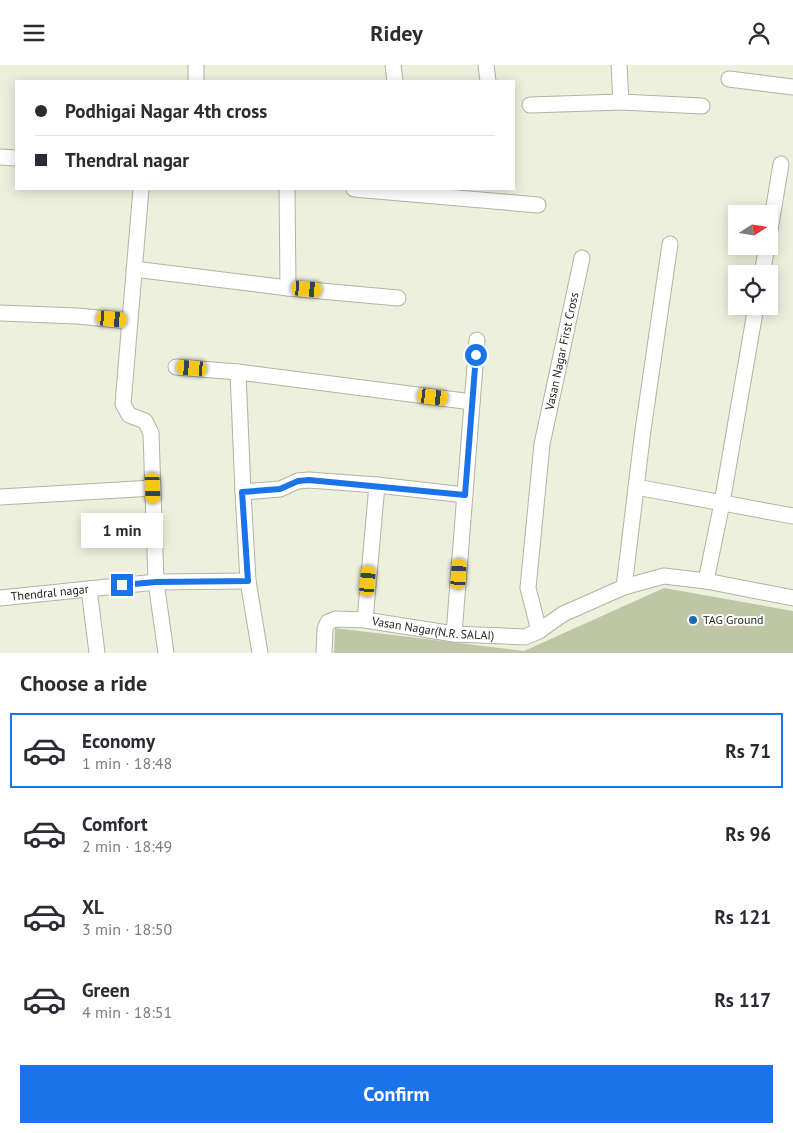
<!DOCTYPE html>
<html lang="en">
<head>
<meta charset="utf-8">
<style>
	body { margin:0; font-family:"PT Sans",sans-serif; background:#f7f7f7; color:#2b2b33; height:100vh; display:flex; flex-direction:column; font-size:19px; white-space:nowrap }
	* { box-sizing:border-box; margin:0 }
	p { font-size:16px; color:#7c7c81 }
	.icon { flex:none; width:28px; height:28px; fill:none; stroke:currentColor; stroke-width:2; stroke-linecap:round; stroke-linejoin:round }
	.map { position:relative; height:588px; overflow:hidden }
	.sheet { display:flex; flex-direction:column; background:#fff; flex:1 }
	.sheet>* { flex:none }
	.banner { position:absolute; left:15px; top:15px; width:500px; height:110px; border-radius:0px; box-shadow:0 2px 12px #0003; display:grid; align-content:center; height:110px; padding:0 20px; background:#fff }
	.needle { width:32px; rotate:78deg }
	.tools { position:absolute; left:728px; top:140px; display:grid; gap:10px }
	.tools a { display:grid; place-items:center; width:50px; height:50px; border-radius:0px; background:#fff; box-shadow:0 2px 12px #0003; font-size:25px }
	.end { position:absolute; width:22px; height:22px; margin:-11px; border:6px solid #1a73e8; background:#fff; box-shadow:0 0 0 2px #fff }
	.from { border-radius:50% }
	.bubble { position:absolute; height:35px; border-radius:0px; background:#fff; box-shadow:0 2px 12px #0003; font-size:16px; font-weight:800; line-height:35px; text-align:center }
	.car { position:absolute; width:15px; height:30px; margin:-15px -8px; border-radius:6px; box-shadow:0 0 4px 1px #0007; background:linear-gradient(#f5c518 24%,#345 0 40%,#f5c518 0 76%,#345 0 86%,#f5c518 0) }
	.banner b { display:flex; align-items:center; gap:18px; height:48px; font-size:19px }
	.banner b+b { border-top:1px solid #e1e1e2 }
	.banner i { width:12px; height:12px; background:#2b2b33 }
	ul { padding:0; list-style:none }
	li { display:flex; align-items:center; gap:15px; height:75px; margin:0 10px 8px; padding:0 10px; border:2px solid transparent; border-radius:0px }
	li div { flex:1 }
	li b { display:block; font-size:19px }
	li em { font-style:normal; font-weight:800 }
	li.current { border-color:#1a73e8 }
	li>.icon { width:45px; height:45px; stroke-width:1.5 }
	h2 { padding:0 20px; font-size:22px; line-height:60px }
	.primary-button { display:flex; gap:10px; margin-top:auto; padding:10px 20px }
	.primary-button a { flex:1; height:58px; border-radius:0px; background:#1a73e8; color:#fff; font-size:20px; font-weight:800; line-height:58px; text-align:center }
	header { display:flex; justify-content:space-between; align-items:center; height:65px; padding:0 20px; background:#fff; font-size:22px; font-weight:800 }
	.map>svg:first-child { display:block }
	.green { fill:#bfc6a6 }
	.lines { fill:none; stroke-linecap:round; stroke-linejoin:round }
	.minor-casing { stroke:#b0b4a1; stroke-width:17 }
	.minor { stroke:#fff; stroke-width:15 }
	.route { stroke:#1a73e8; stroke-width:6 }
	.poi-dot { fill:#196cba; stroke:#fff; stroke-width:2 }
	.labels { text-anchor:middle; stroke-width:4; stroke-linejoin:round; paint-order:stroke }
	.street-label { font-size:12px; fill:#24261f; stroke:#fff }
	.poi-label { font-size:12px; fill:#24261f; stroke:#fff; text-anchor:start }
</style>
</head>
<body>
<header><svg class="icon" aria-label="menu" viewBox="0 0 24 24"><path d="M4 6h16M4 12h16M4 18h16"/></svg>Ridey<svg class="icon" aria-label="person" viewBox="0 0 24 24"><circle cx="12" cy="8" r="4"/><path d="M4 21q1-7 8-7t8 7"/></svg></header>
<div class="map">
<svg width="793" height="588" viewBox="0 0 793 588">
	<rect width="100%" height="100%" fill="#ecf0dd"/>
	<path class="green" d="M664,523L793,546V588H334L335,563L524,586Z"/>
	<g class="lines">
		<defs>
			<g id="minor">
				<path d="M393,0L395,16"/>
				<path d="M486,0L488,16"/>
				<path d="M619,0L621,37L702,41"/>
				<path d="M729,14L793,22"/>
				<path d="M196,16V0"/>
				<path d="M530,40L621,37"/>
				<path d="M0,92L16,93"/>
				<path d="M141,124L123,339L129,350L145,356L151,368L156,517L166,588"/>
				<path d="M354,124L538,140"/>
				<path d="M769,171L781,99"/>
				<path d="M134,204L288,223L287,124"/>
				<path d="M762,209L767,181"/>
				<path d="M288,223L398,233"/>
				<path d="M0,248L77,251L129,256"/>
				<path d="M176,302L238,307L472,337"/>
				<path d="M238,307L243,427L248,516L260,588"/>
				<path d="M377,420L465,430"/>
				<path d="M636,422L793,451"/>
				<path d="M243,427L280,424L298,416L309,415L377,420L365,555"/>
				<path d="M0,432L153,423"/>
				<path d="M706,516L722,438L756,241"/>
				<path d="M624,522L643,365L670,179"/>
				<path d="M89,524L97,588"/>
				<path id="s1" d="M0,533L156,517L248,516"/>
				<path id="s2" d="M539,566L528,523L542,379L582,193"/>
				<path d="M454,569L477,275"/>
				<path id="s3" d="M324,588L325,564L328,557L336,554L365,555L454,569L525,572L539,566L563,549L624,522L664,511L706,516L793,533"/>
			</g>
		</defs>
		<use href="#minor" class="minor-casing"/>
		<use href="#minor" class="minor"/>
	</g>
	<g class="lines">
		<path class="route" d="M122,520L156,517L248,516L242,427L280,424L298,416L309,415L465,430L476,290"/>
	</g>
	<circle class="poi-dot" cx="693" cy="555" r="5"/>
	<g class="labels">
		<g class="street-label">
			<text dy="4" stroke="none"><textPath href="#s2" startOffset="284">Vasan Nagar First Cross</textPath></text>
			<text dy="4" stroke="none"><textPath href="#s1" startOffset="50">Thendral nagar</textPath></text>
			<text dy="4" stroke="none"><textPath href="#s3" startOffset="138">Vasan Nagar(N.R. SALAI)</textPath></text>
		</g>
		<g class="poi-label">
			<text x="703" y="559">TAG Ground</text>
		</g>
	</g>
</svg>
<div class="tools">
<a><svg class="needle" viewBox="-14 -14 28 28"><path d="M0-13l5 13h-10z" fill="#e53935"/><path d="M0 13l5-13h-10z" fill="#7c7c81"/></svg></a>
<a><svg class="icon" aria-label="locate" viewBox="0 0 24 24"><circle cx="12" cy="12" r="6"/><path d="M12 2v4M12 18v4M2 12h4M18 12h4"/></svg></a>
</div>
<i class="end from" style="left:476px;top:290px"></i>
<i class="end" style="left:122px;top:520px"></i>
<div class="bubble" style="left:81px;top:448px;width:82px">1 min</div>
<i class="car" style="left:307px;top:224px;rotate:95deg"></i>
<i class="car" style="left:112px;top:254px;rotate:95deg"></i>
<i class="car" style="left:192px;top:303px;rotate:274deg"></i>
<i class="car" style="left:433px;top:332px;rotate:97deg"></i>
<i class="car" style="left:153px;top:423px;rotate:178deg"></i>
<i class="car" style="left:459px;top:509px;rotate:4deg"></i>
<i class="car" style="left:368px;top:516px;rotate:5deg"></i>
<div class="banner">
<b><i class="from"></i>Podhigai Nagar 4th cross</b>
<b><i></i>Thendral nagar</b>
</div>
</div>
<section class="sheet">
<h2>Choose a ride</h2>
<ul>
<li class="current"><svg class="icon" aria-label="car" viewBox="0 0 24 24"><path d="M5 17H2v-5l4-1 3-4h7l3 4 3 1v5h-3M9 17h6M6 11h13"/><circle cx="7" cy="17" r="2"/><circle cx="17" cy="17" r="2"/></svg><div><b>Economy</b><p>1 min · 18:48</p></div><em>Rs 71</em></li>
<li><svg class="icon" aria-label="car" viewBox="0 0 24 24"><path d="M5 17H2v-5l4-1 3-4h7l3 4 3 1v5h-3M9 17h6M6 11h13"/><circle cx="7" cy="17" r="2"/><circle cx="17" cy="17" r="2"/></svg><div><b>Comfort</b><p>2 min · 18:49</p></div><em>Rs 96</em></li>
<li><svg class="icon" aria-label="car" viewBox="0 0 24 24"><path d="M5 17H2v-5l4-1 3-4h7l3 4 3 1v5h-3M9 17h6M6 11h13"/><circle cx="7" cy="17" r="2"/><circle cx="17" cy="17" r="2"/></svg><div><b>XL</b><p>3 min · 18:50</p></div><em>Rs 121</em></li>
<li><svg class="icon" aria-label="car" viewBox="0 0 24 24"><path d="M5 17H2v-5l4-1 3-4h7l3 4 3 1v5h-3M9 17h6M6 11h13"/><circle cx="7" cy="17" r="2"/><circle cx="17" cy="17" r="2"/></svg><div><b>Green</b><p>4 min · 18:51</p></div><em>Rs 117</em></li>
</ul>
<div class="primary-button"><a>Confirm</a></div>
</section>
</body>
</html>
